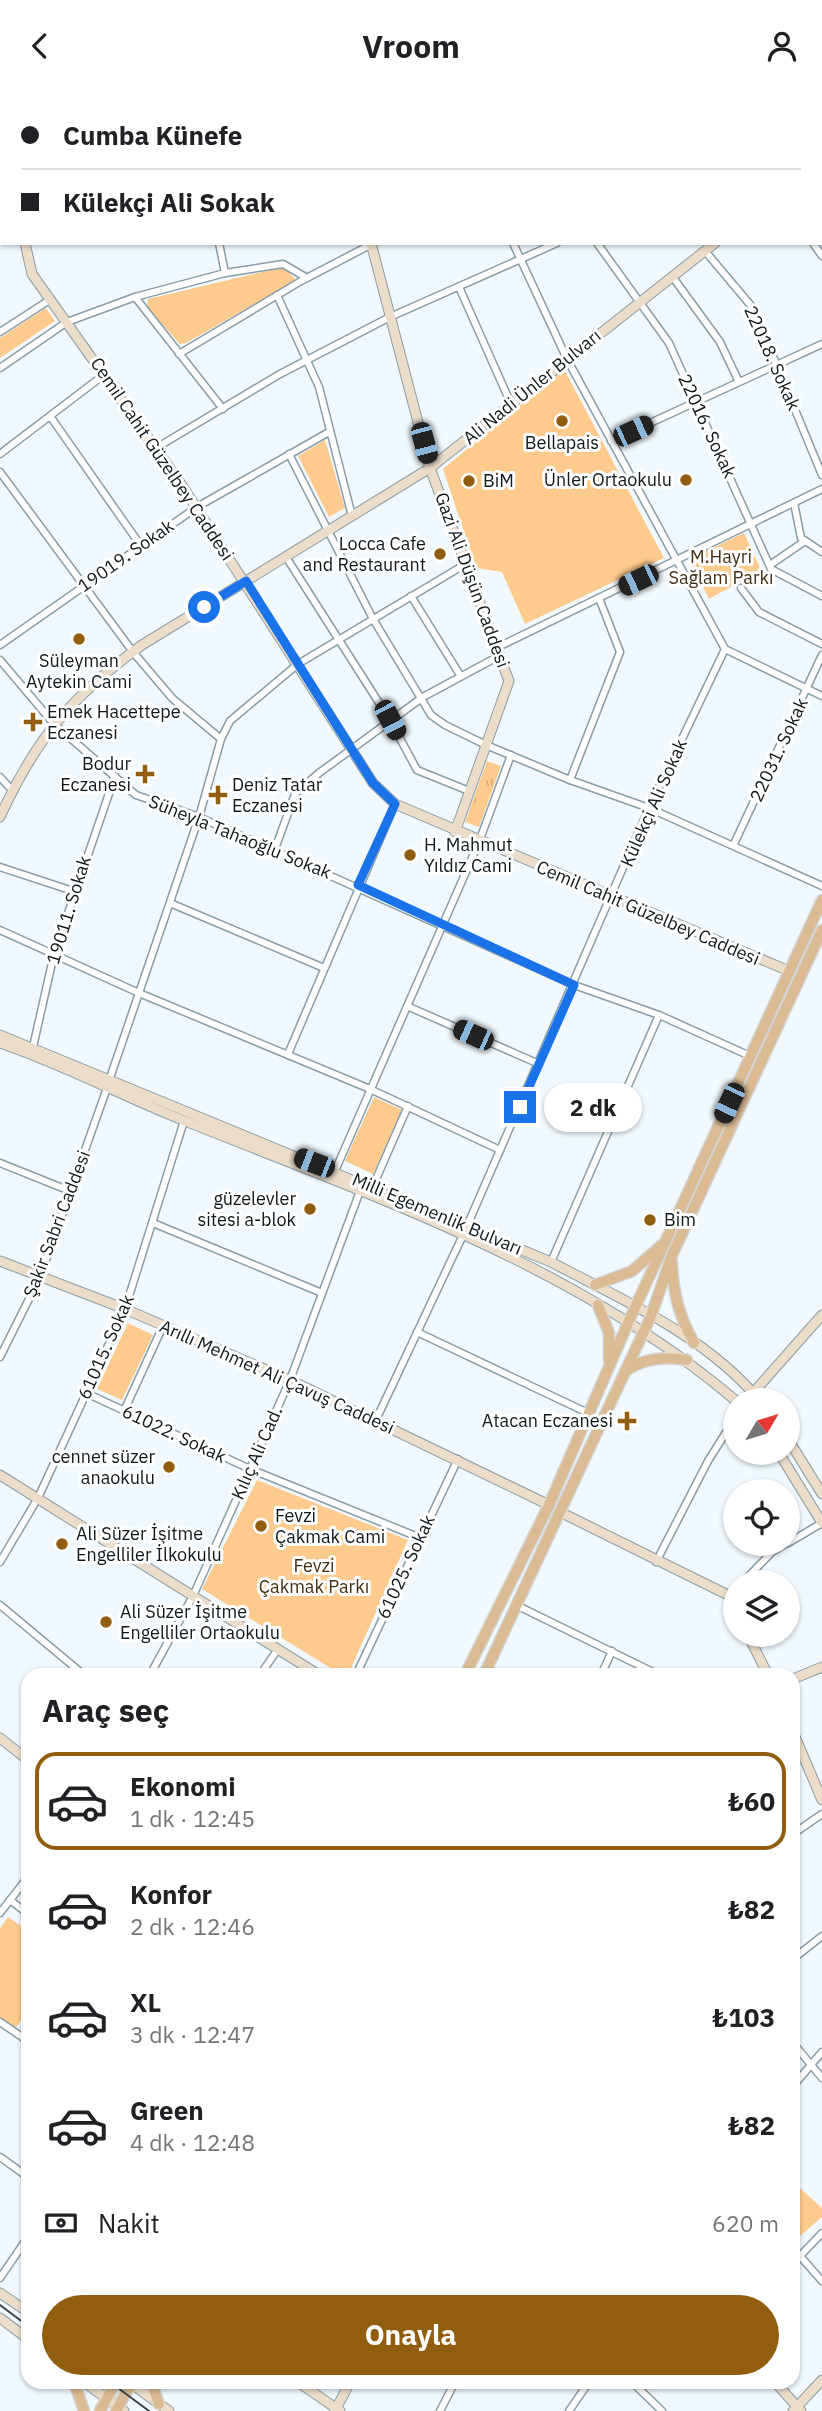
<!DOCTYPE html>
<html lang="tr">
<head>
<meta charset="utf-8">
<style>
	body { margin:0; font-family:"IBM Plex Sans",sans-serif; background:#f6f6f6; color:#202124; height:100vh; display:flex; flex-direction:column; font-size:26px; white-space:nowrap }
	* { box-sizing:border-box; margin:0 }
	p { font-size:23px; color:#757577 }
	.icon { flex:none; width:38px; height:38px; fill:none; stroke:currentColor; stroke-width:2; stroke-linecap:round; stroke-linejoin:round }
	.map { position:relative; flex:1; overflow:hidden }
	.drawer { position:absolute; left:21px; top:1577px; width:779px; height:721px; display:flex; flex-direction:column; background:#fff; border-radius:21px; box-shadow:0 2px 5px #0004 }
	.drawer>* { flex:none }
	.hud { position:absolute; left:0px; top:0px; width:822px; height:154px; box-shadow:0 2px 5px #0004; display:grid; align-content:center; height:154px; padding:0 21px; background:#fff }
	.needle { width:46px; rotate:52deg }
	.controls { position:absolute; left:723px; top:1297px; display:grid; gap:14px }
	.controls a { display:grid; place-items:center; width:77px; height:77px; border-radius:50%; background:#fff; box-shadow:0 2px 5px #0004; font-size:35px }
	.end { position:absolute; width:32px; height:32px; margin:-16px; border:9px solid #1a73e8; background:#fff; box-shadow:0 0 0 4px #fff }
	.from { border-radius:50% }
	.bubble { position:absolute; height:49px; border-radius:24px; background:#fff; box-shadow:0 2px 5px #0004; font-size:23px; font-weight:700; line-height:49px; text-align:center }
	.car { position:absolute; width:21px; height:42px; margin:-21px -10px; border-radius:9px; box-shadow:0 0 5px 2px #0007; background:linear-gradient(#222 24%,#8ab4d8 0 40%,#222 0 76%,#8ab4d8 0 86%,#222 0) }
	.hud b { display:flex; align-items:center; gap:24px; height:66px; font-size:26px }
	.hud b+b { border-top:2px solid #e0e0e0 }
	.hud i { width:18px; height:18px; background:#202124 }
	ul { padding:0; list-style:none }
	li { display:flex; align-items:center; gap:21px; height:98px; margin:0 14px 10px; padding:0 7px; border:4px solid transparent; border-radius:21px }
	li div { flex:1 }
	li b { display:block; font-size:26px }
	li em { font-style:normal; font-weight:700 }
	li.active { border-color:#915e10 }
	li>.icon { width:63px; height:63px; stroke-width:1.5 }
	h2 { padding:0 21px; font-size:32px; line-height:84px }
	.pay { display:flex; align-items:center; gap:18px; height:77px; padding:0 21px; font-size:26px }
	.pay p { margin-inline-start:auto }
	.cta { display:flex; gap:14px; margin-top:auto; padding:14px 21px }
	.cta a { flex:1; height:80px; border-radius:42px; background:#915e10; color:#fff; font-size:28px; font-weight:700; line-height:80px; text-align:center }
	header { display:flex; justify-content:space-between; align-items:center; height:91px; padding:0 21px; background:#fff; font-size:32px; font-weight:700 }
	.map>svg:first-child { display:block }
	.grass { fill:url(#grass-tufts) }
	.park { fill:#fecb8e }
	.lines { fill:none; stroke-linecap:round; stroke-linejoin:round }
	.street-casing { stroke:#899da7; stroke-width:9 }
	.secondary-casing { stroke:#899da7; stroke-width:11 }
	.primary-casing { stroke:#d4d5d6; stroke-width:13 }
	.street { stroke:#fff; stroke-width:6 }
	.secondary { stroke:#ecddca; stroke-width:9 }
	.primary { stroke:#dabb94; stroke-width:10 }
	.tram { stroke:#3e464a; stroke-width:2 }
	.route { stroke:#1a73e8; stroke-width:9 }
	.poi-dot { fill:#915e10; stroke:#fff; stroke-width:2.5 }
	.labels { text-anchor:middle; stroke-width:6; stroke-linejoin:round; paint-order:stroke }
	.street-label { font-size:18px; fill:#10181c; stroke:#fff }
	.poi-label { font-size:18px; fill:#10181c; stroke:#fff; text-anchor:start }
	.park-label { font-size:18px; fill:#432e13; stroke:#fff }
</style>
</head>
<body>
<header><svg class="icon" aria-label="back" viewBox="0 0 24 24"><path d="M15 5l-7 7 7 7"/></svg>Vroom<svg class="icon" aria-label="person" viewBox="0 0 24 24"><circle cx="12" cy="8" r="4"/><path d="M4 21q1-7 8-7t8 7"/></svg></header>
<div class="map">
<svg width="822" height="2320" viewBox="0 0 822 2320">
	<defs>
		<pattern id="grass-tufts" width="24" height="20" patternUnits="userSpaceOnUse" patternTransform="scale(1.75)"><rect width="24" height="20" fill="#fecb8e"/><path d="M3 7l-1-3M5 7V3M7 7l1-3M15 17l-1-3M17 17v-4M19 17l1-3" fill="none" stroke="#d9ae7a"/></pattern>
	</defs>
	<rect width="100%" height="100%" fill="#f1f9fe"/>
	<path class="grass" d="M487,670L501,675L479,736L465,731Z"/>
	<g class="park">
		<path d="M284,176L296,189L186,252L180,253L147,217L148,208Z"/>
		<path d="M46,217L55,230L0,267V247Z"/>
		<path d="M564,278L664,467L525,533L502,481L476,477L443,378Z"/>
		<path d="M325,349L345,417L329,426L298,365Z"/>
		<path d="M744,442L761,479L709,508L689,468Z"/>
		<path d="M374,1006L402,1019L373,1083L345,1070Z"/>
		<path d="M128,1232L153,1244L122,1309L97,1298Z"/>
		<path d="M257,1389L408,1449L348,1584H342L202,1498Z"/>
		<path d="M8,1826L28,1840V1919L15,1938L0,1927V1837Z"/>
		<path d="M793,2091L822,2117V2126L800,2145L793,2138Z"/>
	</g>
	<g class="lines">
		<defs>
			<g id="street">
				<path d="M25,0V2"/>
				<path d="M91,0L92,2"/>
				<path d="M184,0V2"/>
				<path d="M593,0L594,2"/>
				<path d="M696,0L698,2"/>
				<path d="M42,2L50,0"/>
				<path d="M772,2L774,0"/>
				<path d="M0,12H2"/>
				<path d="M821,138L822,137"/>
				<path d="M219,152L225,182"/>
				<path d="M513,152L567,268L725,558L822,605"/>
				<path d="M597,152L669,252L771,478L822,505"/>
				<path d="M813,152L822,165"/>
				<path d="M705,160L753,217L822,384"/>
				<path d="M672,185L720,251L739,291"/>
				<path d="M459,196L511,313"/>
				<path d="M277,204L319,296L352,425"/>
				<path d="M135,206L223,318"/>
				<path d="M0,241L51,208"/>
				<path d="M179,263L301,190L372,153"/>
				<path d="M0,277L67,231L135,206L225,182L283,173L307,187"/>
				<path d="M50,325L141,455"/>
				<path d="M611,350L822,253"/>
				<path d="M156,357L280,283L390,226L557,152"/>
				<path d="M0,363L105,283"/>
				<path d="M289,363L373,528L431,624L445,634L486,654L570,689L649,717L822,795"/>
				<path d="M0,381L133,561L172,607L221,648"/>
				<path d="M794,412L801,447L822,461"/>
				<path d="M286,466L390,629L417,679L469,700"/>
				<path d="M770,474L805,450"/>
				<path d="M741,497L759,521L822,553"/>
				<path d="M411,505L460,584"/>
				<path d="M0,554L197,416L329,341"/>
				<path d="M496,557L822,398"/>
				<path d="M0,569L54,633L136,704L199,726L574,894L659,924L750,965"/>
				<path d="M0,686L12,699"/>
				<path d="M570,689L620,561L599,507"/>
				<path d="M734,753L822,564"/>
				<path d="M275,758L295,703L319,682L423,606L499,565"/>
				<path d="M0,776L73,800"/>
				<path d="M170,812L324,877"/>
				<path d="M0,839L139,902L370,998L500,1059"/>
				<path d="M407,915L539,973"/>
				<path d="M33,956L54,863L115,685"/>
				<path d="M288,963L395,713"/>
				<path d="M110,987L199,726L221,648L230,630L298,573L464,474"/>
				<path d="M0,1072L70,1100"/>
				<path d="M335,1080L479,751L511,664"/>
				<path d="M373,1095L408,1015"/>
				<path d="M153,1132L322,1202"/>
				<path d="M467,1135L649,717L725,558"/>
				<path d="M551,1171L659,924"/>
				<path d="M417,1241L588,1322"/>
				<path d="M0,1266L40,1186L107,997"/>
				<path d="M86,1302L250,1378L418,1446"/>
				<path d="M124,1320L163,1235"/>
				<path d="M375,1331L463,1144"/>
				<path d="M788,1452L822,1432"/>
				<path d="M0,1471L38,1407L125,1218L184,1030"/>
				<path d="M656,1471L708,1370L735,1327"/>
				<path d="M743,1491L772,1461L787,1452"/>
				<path d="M0,1514L84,1584"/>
				<path d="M516,1514L659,1584"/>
				<path d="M150,1584L193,1505L290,1289L360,1100"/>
				<path d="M260,1584L278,1558"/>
				<path d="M356,1584L458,1368"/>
				<path d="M601,1584L612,1560"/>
				<path d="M793,1743L822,1723"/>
				<path d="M10,1809L28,1823"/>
				<path d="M0,1822L28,1786"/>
				<path d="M793,1868L822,1845"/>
				<path d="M0,1931L28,1950"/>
				<path d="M793,1952L822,1987"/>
				<path d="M793,1995L822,1961"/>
				<path d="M0,2066L28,2086"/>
				<path d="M793,2157L822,2190"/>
				<path d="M800,2165L822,2142"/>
				<path d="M0,2187L28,2146"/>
				<path d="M632,2291L662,2320"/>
				<path d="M440,2320L455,2291"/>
				<path d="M569,2320L589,2291"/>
			</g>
			<g id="secondary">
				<path d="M339,0V2"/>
				<path d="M473,2L478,0"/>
				<path d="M821,70L822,69"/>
				<path d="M0,131L2,130"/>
				<path d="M25,152L32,183L181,393L373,692L395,713L789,880"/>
				<path d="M371,152L430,377L509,590L455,741"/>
				<path d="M0,726C36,647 72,605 142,554L430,377L715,152"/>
				<path d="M0,944L551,1171C623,1209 706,1245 759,1309"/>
				<path d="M0,952C65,974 126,1007 190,1032C378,1107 579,1176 735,1309"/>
				<path d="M0,1170L125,1218L290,1289L549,1414"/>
				<path d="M753,1302L822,1224"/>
				<path d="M788,1348L822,1403"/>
				<path d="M779,1362L822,1432"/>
				<path d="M0,1384L319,1584"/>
				<path d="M558,1420L730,1505L735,1515"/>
				<path d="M748,1544L768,1584"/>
				<path d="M793,1588L822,1576"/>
				<path d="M793,1641L822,1709"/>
				<path d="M0,1647L28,1669"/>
				<path d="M0,2202L28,2221"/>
				<path d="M0,2227L28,2248"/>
				<path d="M84,2291L124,2320"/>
				<path d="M129,2291L169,2320"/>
				<path d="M298,2291L340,2320"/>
				<path d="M775,2291L801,2320"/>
				<path d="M335,2320L350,2291"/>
				<path d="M793,2320L822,2289"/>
			</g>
			<g id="primary">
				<path d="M672,1172C673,1202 679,1225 694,1252"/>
				<path d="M595,1194L632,1180L662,1154"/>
				<path d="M598,1214L609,1242V1269"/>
				<path d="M625,1280C644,1267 665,1265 687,1269"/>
				<path d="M465,1584L549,1414L628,1232L822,809"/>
				<path d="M484,1584L651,1225L672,1164L822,839"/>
				<path d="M74,2291L84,2320"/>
				<path d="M151,2291L159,2313"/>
				<path d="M100,2320L116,2291"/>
				<path d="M116,2320L132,2291"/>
			</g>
		</defs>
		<use href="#street" class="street-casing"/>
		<use href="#secondary" class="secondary-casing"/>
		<use href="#primary" class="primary-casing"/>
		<use href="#street" class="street"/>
		<use href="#secondary" class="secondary"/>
		<use href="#primary" class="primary"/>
		<g class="tram">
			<path d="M0,2214L28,2235"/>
			<path d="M110,2291L149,2320"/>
		</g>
	</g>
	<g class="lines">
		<path class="route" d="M204,516L246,490L373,692L395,713L358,794L574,894L520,1016"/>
	</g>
	<g class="poi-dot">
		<circle cx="562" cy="330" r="7"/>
		<circle cx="686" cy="389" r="7"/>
		<circle cx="469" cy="390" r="7"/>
		<circle cx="440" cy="463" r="7"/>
		<circle cx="79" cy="548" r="7"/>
		<path d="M29.5 620.5h7v7h7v7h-7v7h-7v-7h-7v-7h7z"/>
		<path d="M141.5 672.5h7v7h7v7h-7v7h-7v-7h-7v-7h7z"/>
		<path d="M214.5 693.5h7v7h7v7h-7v7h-7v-7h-7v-7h7z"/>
		<circle cx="410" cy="764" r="7"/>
		<circle cx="310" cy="1118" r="7"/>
		<circle cx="650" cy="1129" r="7"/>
		<path d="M623.5 1319.5h7v7h7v7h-7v7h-7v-7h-7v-7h7z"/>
		<circle cx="169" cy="1376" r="7"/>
		<circle cx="261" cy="1435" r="7"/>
		<circle cx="62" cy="1453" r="7"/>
		<circle cx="106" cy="1531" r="7"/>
	</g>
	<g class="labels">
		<g class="street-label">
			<text transform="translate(772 267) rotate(66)" y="6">22018. Sokak</text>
			<text transform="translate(532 296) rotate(-39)" y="6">Ali Nadi Ünler Bulvarı</text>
			<text transform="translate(707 335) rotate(65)" y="6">22016. Sokak</text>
			<text transform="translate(162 368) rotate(56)" y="6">Cemil Cahit Güzelbey Caddesi</text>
			<text transform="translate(126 465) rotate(-35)" y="6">19019. Sokak</text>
			<text transform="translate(472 489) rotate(70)" y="6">Gazi Ali Düşün Caddesi</text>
			<text transform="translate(779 659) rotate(-65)" y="6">22031. Sokak</text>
			<text transform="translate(654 712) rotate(-66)" y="6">Külekçi Ali Sokak</text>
			<text transform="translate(240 746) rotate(22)" y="6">Süheyla Tahaoğlu Sokak</text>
			<text transform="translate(69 819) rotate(-73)" y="6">19011. Sokak</text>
			<text transform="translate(648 822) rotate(23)" y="6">Cemil Cahit Güzelbey Caddesi</text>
			<text transform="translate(437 1123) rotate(23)" y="6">Milli Egemenlik Bulvarı</text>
			<text transform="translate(57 1133) rotate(-69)" y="6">Şakir Sabri Caddesi</text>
			<text transform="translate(106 1256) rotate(-66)" y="6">61015. Sokak</text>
			<text transform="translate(277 1286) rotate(24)" y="6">Arıllı Mehmet Ali Çavuş Caddesi</text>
			<text transform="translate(174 1343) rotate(25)" y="6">61022. Sokak</text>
			<text transform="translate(257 1362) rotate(-66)" y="6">Kılıç Ali Cad.</text>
			<text transform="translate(406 1476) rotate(-65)" y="6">61025. Sokak</text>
		</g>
		<g class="poi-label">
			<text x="562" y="358" text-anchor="middle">Bellapais</text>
			<text x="672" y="395" text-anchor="end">Ünler Ortaokulu</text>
			<text x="483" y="396">BiM</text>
			<text x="426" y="459" text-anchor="end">Locca Cafe<tspan x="426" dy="21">and Restaurant</tspan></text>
			<text x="79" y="576" text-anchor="middle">Süleyman<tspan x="79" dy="21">Aytekin Cami</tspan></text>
			<text x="47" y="627">Emek Hacettepe<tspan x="47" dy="21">Eczanesi</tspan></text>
			<text x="131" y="679" text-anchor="end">Bodur<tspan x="131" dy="21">Eczanesi</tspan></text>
			<text x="232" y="700">Deniz Tatar<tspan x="232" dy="21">Eczanesi</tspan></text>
			<text x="424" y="760">H. Mahmut<tspan x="424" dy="21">Yıldız Cami</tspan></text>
			<text x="296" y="1114" text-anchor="end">güzelevler<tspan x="296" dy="21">sitesi a-blok</tspan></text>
			<text x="664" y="1135">Bim</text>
			<text x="613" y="1336" text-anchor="end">Atacan Eczanesi</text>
			<text x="155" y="1372" text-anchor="end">cennet süzer<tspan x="155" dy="21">anaokulu</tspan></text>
			<text x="275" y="1431">Fevzi<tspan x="275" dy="21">Çakmak Cami</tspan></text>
			<text x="76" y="1449">Ali Süzer İşitme<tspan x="76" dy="21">Engelliler İlkokulu</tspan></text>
			<text x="120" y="1527">Ali Süzer İşitme<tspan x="120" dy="21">Engelliler Ortaokulu</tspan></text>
		</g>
		<g class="park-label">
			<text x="721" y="472">M.Hayri<tspan x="721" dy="21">Sağlam Parkı</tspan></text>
			<text x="314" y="1481">Fevzi<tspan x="314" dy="21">Çakmak Parkı</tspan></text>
		</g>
	</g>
</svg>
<div class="controls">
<a><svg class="needle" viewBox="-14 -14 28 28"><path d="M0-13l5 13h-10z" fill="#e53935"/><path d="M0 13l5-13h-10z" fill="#757577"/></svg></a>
<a><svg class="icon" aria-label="locate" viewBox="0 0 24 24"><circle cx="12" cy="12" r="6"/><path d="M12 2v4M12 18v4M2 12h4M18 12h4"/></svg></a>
<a><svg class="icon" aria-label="layers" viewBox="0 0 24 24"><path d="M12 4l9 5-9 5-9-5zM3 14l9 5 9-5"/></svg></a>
</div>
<i class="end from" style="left:204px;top:516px"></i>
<i class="end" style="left:520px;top:1016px"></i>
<div class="bubble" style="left:544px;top:992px;width:98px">2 dk</div>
<i class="car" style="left:633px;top:340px;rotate:65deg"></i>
<i class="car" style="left:424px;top:352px;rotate:165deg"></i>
<i class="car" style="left:638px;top:489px;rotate:244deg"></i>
<i class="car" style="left:390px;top:629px;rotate:152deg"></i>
<i class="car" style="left:473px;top:944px;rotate:294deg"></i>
<i class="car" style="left:729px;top:1012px;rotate:205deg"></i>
<i class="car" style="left:314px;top:1072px;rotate:291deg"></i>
<div class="hud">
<b><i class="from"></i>Cumba Künefe</b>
<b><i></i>Külekçi Ali Sokak</b>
</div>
<section class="drawer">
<h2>Araç seç</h2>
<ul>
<li class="active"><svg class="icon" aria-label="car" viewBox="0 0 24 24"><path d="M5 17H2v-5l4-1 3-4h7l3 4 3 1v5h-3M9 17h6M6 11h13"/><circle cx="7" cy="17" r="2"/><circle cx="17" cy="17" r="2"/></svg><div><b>Ekonomi</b><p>1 dk · 12:45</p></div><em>₺60</em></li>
<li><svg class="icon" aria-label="car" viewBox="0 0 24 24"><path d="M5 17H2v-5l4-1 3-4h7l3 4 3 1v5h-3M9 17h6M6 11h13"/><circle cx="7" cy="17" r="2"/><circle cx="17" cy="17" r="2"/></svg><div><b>Konfor</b><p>2 dk · 12:46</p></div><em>₺82</em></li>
<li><svg class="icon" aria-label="car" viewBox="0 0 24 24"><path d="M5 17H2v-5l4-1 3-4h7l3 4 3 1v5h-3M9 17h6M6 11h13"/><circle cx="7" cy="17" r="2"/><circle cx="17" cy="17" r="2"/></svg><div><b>XL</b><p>3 dk · 12:47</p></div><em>₺103</em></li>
<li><svg class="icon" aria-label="car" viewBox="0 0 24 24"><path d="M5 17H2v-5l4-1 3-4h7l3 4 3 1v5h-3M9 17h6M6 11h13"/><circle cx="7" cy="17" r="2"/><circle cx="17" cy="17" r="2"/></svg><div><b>Green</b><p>4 dk · 12:48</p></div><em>₺82</em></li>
</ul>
<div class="pay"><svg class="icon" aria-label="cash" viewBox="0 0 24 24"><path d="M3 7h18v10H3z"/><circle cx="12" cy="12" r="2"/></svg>Nakit<p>620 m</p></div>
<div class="cta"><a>Onayla</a></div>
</section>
</div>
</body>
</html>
